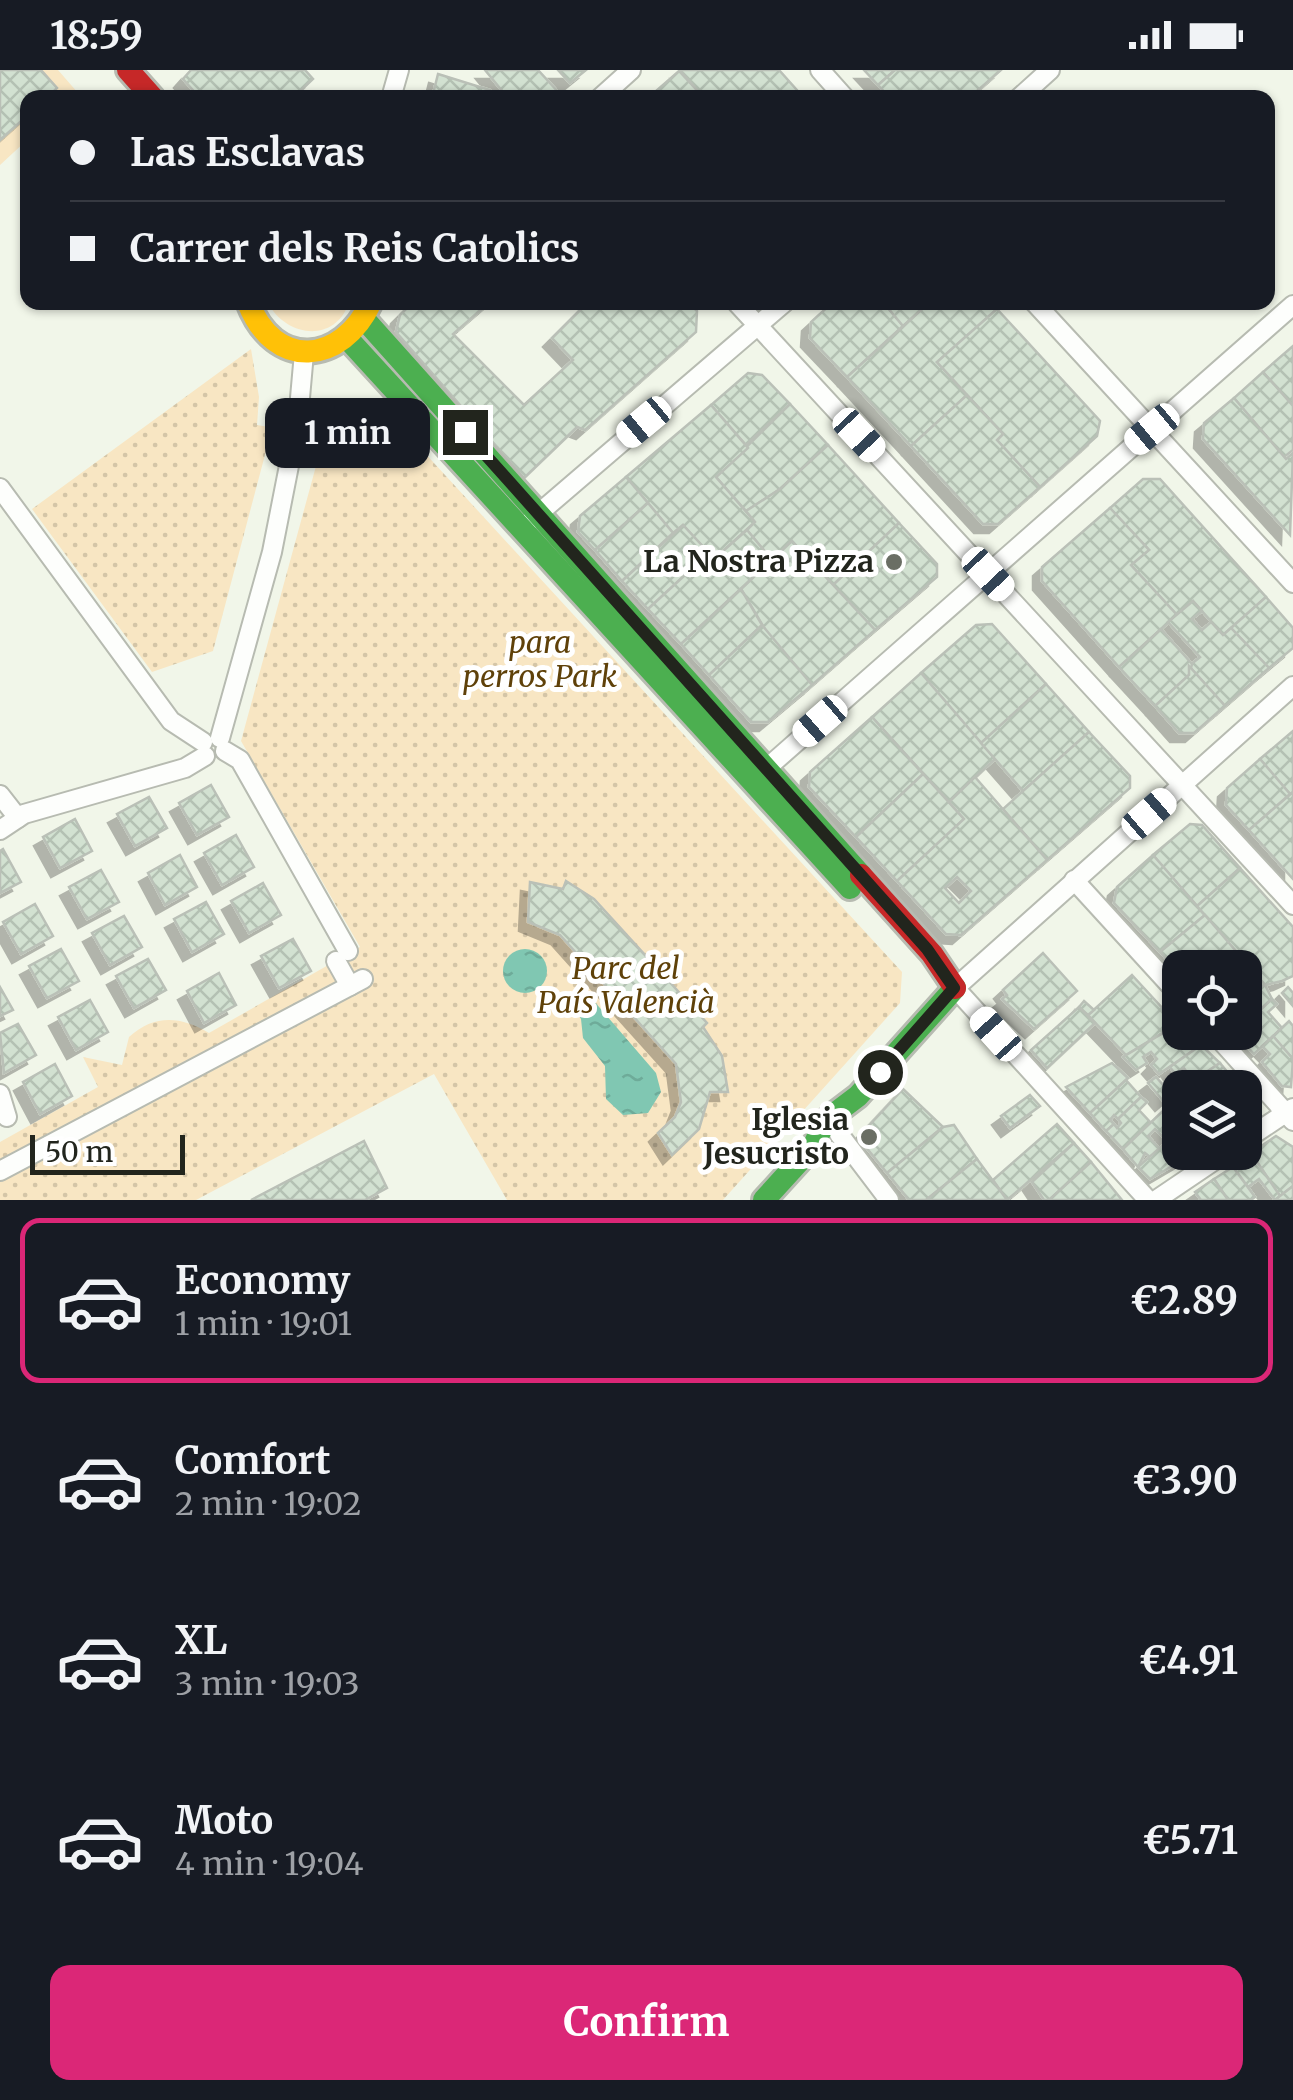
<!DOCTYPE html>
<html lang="en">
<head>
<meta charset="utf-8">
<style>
	body { margin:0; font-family:Merriweather,serif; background:#242831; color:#f1f3f6; height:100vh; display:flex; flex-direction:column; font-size:38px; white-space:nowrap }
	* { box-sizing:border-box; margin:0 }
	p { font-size:32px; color:#9ea1a6 }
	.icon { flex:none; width:55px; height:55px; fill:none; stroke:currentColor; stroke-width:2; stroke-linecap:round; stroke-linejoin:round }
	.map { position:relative; height:1130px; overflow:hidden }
	.drawer { display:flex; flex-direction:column; background:#171b24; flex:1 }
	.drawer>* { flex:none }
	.hud { position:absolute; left:20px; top:20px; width:1255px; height:220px; border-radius:20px; box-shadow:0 2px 8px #0004; display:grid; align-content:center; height:220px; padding:0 50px; background:#171b24 }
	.controls { position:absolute; left:1162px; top:880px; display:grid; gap:20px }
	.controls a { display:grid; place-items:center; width:100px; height:100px; border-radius:20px; background:#171b24; box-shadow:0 2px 8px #0004; font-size:50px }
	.scale { position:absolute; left:30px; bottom:25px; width:155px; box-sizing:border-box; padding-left:10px; border:5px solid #22251d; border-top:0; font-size:28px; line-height:35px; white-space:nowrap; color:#22251d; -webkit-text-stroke:8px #fff; paint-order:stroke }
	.end { position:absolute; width:45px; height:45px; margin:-22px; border:12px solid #22251d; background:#fff; box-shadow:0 0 0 5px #fff }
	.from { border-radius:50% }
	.bubble { position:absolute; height:70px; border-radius:20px; background:#171b24; box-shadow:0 2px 8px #0004; font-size:32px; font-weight:700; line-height:70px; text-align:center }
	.car { position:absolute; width:30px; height:60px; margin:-30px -15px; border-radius:12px; box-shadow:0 0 8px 2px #0007; background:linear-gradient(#fff 24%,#345 0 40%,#fff 0 76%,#345 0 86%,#fff 0) }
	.hud b { display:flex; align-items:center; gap:35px; height:95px; font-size:38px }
	.hud b+b { border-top:2px solid #363941 }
	.hud i { width:25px; height:25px; background:#f1f3f6 }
	ul { padding:18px 0 0; list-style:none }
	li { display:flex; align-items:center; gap:30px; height:165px; margin:0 20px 15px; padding:0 30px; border:5px solid transparent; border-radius:20px }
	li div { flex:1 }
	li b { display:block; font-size:38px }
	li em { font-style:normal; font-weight:700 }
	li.selected { border-color:#db2777 }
	li>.icon { width:90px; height:90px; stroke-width:1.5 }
	.primary-button { display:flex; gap:20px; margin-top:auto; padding:20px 50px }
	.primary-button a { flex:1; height:115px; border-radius:20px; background:#db2777; color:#fff; font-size:40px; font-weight:700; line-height:115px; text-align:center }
	.status { display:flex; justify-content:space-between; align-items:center; height:70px; padding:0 50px; background:#171b24; direction:ltr }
	.status svg { height:28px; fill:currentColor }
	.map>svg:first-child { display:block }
	.grass { fill:#f8e6c3 }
	.park { fill:url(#park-dots) }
	.water { fill:url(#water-ripples) }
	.building { fill:url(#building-cross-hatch); stroke:#bac0b7; stroke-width:2.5; fill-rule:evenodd; filter:url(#shadow) }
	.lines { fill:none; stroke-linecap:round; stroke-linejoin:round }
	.street-casing { stroke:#b7bbb1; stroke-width:22 }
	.fast-casing { stroke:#b7bbb1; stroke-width:28 }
	.slow-casing { stroke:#b7bbb1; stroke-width:28 }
	.jam-casing { stroke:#b7bbb1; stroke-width:28 }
	.street { stroke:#fdfefc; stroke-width:18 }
	.fast { stroke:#4caf50; stroke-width:22 }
	.slow { stroke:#ffc107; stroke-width:22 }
	.jam { stroke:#c62828; stroke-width:22 }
	.route { stroke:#22251d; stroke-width:12 }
	.poi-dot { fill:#6a6e64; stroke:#fff; stroke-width:4 }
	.labels { text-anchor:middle; stroke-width:10; stroke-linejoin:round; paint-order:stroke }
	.poi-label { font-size:30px; font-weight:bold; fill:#22251d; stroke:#fff; text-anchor:end }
	.park-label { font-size:30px; font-style:italic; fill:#5f4109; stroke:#fff }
</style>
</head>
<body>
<div class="status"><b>18:59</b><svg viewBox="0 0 49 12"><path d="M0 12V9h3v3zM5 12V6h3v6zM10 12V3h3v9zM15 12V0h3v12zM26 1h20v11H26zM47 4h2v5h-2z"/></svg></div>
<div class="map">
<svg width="1293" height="1130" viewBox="0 0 1293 1130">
	<defs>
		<pattern id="park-dots" width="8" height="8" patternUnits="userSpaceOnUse" patternTransform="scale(2.5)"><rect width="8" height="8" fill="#f8e6c3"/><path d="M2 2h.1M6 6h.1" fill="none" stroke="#d4c5a7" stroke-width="1.8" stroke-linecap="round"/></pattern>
		<pattern id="water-ripples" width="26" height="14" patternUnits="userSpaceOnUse" patternTransform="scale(2.5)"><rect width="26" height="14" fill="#80c7b2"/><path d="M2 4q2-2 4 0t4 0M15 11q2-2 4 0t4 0" fill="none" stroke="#6eab99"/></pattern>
		<pattern id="building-cross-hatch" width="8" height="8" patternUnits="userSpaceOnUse" patternTransform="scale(2.5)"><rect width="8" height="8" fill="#d2e1d1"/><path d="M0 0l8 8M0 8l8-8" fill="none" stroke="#b4c1b3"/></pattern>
		<filter id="shadow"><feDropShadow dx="-9" dy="9" stdDeviation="0" flood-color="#0004"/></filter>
	</defs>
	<rect width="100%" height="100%" fill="#f1f6e9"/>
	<g class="grass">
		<path d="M0,0H58L78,23L73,27L28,28L27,70L0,95Z"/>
		<path d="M268,233V232L349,233C334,274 286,267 268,233Z"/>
	</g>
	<g class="park">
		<path d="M251,279L259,327L257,355L269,357L266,381L213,581L152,602L32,439Z"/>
		<path d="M363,329L376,332L388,343L902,902L900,933L723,1130H507L434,1004L196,1130H0V1072L98,1017L83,987L122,995L129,967C154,944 181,946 209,963L360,877L241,671L328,352L341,335Z"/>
	</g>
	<g class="water">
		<circle cx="525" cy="901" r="22"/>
		<path d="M573,923H587L656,1003L661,1022L648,1043L623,1045L606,1029L605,996L583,968L581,949L569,929Z"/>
	</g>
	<g class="building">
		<path d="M0,0H41L57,18L47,28H28V45L0,70Z"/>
		<path d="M191,0H305L313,9L293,28H200L183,9Z"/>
		<path d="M485,0H538L559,23L554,28H508Z"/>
		<path d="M558,0H586L570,13Z"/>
		<path d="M680,0H779L804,28H704Z"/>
		<path d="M864,0H895L878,15Z"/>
		<path d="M895,0H1001L969,28H890L878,15Z"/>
		<path d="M679,1L704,28H648Z"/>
		<path d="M438,4L490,20L497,28H432Z"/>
		<path d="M413,232H490L453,264L524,335L573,290L552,268L588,232H688L697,241L696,262L585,360L577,357L524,408L396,262L400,245Z"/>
		<path d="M833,232H883L903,256L847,307L810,268L811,252Z"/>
		<path d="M883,232H930L903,256Z"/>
		<path d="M930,232H991L997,239L937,292L967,325L911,376L847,307Z"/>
		<path d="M997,239L1100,351L1097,366L1040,417L997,370L1003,364L937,292Z"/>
		<path d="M1293,276V336L1263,302Z"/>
		<path d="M1263,302L1293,336V380L1284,387L1234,328Z"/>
		<path d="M748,303L762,305L790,334L746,375L711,335Z"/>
		<path d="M967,325L1003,364L997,370L1040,417L998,454H983L911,376Z"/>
		<path d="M1234,328L1286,389L1293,383L1290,465L1203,369L1204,353Z"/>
		<path d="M790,334L828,375L780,419L746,441L716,407Z"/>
		<path d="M711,335L748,378L716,407L755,452L714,489L683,455L673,463L626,407Z"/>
		<path d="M828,375L899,453L833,515L792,471L772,490L747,460L755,452L746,441L780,419Z"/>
		<path d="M626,407L648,433L595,480L578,462L580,446Z"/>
		<path d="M1143,409H1160L1266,527L1223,565L1193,531L1177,545L1131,495L1149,480L1110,438Z"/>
		<path d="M648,433L673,463L622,511L595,480Z"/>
		<path d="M1110,438L1149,480L1131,495L1177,545L1119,597L1042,511V497Z"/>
		<path d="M899,453L937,494V507L875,560L833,515Z"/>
		<path d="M683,455L709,483L648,539L622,511Z"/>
		<path d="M747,460L772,490L681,574L648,539L709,483L714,489Z"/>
		<path d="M792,471L875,560L812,615L769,566L741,519Z"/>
		<path d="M741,519L762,555L709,605L681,574Z"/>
		<path d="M1266,527L1293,558V578L1269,598L1231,558Z"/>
		<path d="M1193,531L1202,541L1192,549L1202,560L1211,552L1223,565L1231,558L1269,598L1225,636L1189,596L1200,587L1168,552Z"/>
		<path d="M992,554L1046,614L981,673L921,603L976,555Z"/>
		<path d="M762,555L812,615L768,652H751L709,605Z"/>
		<path d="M1161,559L1192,594L1189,605L1155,636L1119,597Z"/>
		<path d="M1189,596L1225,636L1194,663H1179L1155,636L1189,605Z"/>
		<path d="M921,603L995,689L949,732L872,647Z"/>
		<path d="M1046,614L1089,662L1023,721L981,673Z"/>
		<path d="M872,647L923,704L856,767L809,717L810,702Z"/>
		<path d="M1293,661V722L1290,724L1260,689Z"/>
		<path d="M1089,662L1130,706V718L1047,790L1003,739Z"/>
		<path d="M1260,689L1290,724L1249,760L1226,735L1227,718Z"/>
		<path d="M923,704L964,749L897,811L856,767Z"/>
		<path d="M975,707L1047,790L961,865L946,864L897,811L964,749L949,732ZM957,807L971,821L959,833L945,818Z"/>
		<path d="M211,715L229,747L197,765L179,733Z"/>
		<path d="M1293,722V809L1249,760Z"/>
		<path d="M149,727L167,758L135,776L117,744Z"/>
		<path d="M75,749L92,781L60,798L43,767Z"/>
		<path d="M1190,754L1202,755L1240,798L1197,836L1153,785Z"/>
		<path d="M236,765L254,797L222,815L204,783Z"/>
		<path d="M3,779L21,812L0,823V781Z"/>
		<path d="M180,785L197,817L165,835L148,803Z"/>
		<path d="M1153,785L1205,845L1160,882L1114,833L1117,817Z"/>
		<path d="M1240,798L1293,857V906L1282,911L1265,915L1197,836Z"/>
		<path d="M101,800L119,832L87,849L69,817Z"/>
		<path d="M566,811L594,829L707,953L703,957L722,986L728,1022H710L699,1059L672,1085L658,1063L675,1047L681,1032L676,994L560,865L528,852L530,812L563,819Z"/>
		<path d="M263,813L281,845L249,863L231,831Z"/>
		<path d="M206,832L224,864L192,882L174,849Z"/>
		<path d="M35,834L53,866L21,884L3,852Z"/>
		<path d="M1205,845L1265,915L1245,922V898H1180V904L1160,882Z"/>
		<path d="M124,846L142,877L110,895L92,863Z"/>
		<path d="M293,869L311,901L279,918L261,886Z"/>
		<path d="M61,879L79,911L47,928L29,896Z"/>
		<path d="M1043,883L1077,921L1034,959L1002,929L1007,925L1003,920Z"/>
		<path d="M148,889L166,920L134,938L116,906Z"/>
		<path d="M219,903L236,935L204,953L187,921Z"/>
		<path d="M1132,905L1177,954L1126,985L1088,945Z"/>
		<path d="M1265,915L1272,929L1245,954V922Z"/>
		<path d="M0,917L13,940L0,946Z"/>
		<path d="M1288,917L1293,923V936L1282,923Z"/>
		<path d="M1272,929L1277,934L1268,942L1282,958L1254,984L1235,963L1245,962V954Z"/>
		<path d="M90,930L108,962L76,980L58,947Z"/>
		<path d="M1084,931L1094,940L1088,945L1079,937Z"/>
		<path d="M1079,937L1095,953L1047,998L1031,980Z"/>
		<path d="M1289,951L1293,956V989L1273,966Z"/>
		<path d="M1180,953V962H1190L1201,975L1159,1004L1151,995L1157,989L1151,982L1143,987L1147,993L1136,1000L1123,987Z"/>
		<path d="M18,954L36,985L4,1003L0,963Z"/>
		<path d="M1273,966L1293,989L1291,1017L1282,1016L1262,992L1270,984L1262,976Z"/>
		<path d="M1201,975L1220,993L1184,1017L1180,1009L1188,1004L1184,998L1175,1004L1170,997Z"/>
		<path d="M1112,993L1128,1008L1090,1043L1066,1017Z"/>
		<path d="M1220,993L1229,1004L1209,1018L1184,1017Z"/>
		<path d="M55,994L72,1026L40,1044L23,1012Z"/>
		<path d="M1156,1007L1172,1025L1164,1032L1148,1013Z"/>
		<path d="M1126,1010L1141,1027L1118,1049L1114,1045L1110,1050L1114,1054L1106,1061L1090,1043Z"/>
		<path d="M903,1019L943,1057L887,1103L865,1076V1060Z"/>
		<path d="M1030,1025L1040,1036L1010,1058L1001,1046Z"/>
		<path d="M1141,1027L1147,1032L1139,1040L1151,1053L1123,1079L1106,1061L1114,1054L1117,1058L1121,1053L1118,1049Z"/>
		<path d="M1168,1036L1180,1049V1060L1168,1072L1155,1059L1148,1066L1160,1079L1150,1087L1145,1083L1138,1097L1123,1079Z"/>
		<path d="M1057,1054L1074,1073L1007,1130L993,1110Z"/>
		<path d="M954,1055L977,1089L926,1130H909L887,1103L943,1057Z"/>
		<path d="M1180,1060V1082H1196L1150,1109L1138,1097Z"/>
		<path d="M1276,1066L1293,1077V1116L1280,1126L1251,1083Z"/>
		<path d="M364,1071L387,1118L365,1130H251Z"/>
		<path d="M1074,1073L1091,1092L1049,1130H1044L1032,1112Z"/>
		<path d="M1251,1083L1280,1126L1275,1130L1259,1109L1248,1117L1233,1097Z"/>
		<path d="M977,1089L1007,1130H926Z"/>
		<path d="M1091,1092L1122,1130H1049Z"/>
		<path d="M1233,1097L1255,1127L1251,1130H1228L1214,1109Z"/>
		<path d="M1214,1109L1228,1130H1201L1195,1122Z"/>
		<path d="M1293,1116V1130H1275L1280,1126Z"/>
	</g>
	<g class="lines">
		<defs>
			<g id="street">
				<path d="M820,0L845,28"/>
				<path d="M391,28L399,0"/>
				<path d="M600,28L631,0"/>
				<path d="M1019,28L1050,0"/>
				<path d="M736,232L1293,835"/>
				<path d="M1034,232L1293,513"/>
				<path d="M0,418L171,651L203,672"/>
				<path d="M531,450L785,232"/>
				<path d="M220,668L272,482L298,350L304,283"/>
				<path d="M225,681L240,690L348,881"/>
				<path d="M759,705L1293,235"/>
				<path d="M0,725L18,748"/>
				<path d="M0,760L24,744L185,698L205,686"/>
				<path d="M1074,810L1180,926"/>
				<path d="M336,891L350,916"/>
				<path d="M1213,962L1293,1051"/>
				<path d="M0,1024L7,1047"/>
				<path d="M839,1064L889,1130"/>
				<path d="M1245,1070L1293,1038"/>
				<path d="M0,1101L363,909"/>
				<path d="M1148,1130L955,918L1293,616"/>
				<path d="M1156,1130L1227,1082"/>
			</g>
			<g id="fast">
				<path d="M365,250L861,805"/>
				<path d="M348,269L850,818"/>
				<path d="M764,1130L814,1075L825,1051L858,1026L955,918"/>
			</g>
			<path id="slow" d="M248,232C274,301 342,295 371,232"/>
			<g id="jam">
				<path d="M128,0L153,28"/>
				<path d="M861,805L932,884L955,918"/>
			</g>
		</defs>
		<use href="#street" class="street-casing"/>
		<use href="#fast" class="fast-casing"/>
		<use href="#slow" class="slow-casing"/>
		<use href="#jam" class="jam-casing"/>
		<use href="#street" class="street"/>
		<use href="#fast" class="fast"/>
		<use href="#slow" class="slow"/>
		<use href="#jam" class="jam"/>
	</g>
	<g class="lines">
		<path class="route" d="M465,362L927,879L954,918L880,1002"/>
	</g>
	<g class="poi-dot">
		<circle cx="894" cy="492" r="10"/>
		<circle cx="869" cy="1067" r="10"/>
	</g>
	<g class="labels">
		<g class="poi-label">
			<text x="874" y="502">La Nostra Pizza</text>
			<text x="849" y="1060">Iglesia<tspan x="849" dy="34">Jesucristo</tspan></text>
		</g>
		<g class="park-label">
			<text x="540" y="583">para<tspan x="540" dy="34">perros Park</tspan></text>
			<text x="626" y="909">Parc del<tspan x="626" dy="34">País Valencià</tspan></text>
		</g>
	</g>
</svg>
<div class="controls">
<a><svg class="icon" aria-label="locate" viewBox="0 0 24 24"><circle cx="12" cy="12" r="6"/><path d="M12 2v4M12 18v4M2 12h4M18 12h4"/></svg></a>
<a><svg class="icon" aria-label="layers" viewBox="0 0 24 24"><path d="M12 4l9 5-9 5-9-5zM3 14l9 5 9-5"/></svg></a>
</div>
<div class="scale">50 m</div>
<i class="end from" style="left:880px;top:1002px"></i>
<i class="end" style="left:465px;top:362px"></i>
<div class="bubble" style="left:265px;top:328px;width:165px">1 min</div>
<i class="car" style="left:644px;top:352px;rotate:230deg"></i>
<i class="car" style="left:1152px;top:359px;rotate:230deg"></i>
<i class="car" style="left:859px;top:365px;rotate:137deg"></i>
<i class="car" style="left:988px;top:504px;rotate:137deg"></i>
<i class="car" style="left:820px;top:651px;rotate:229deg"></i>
<i class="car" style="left:1149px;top:744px;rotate:49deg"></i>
<i class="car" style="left:996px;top:964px;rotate:318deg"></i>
<div class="hud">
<b><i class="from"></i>Las Esclavas</b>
<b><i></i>Carrer dels Reis Catolics</b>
</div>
</div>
<section class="drawer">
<ul>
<li class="selected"><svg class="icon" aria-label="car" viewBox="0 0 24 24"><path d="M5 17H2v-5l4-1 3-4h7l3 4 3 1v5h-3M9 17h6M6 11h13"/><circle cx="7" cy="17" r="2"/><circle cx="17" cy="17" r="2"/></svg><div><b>Economy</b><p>1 min · 19:01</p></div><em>€2.89</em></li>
<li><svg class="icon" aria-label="car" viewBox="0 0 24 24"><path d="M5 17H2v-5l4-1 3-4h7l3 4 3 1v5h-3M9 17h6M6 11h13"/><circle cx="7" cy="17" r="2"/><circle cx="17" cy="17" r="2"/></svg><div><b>Comfort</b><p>2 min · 19:02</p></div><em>€3.90</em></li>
<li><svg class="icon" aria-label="car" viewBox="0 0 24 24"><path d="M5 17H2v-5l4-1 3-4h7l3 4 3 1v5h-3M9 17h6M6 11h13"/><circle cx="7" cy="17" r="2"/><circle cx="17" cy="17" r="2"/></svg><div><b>XL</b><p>3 min · 19:03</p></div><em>€4.91</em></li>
<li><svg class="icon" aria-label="car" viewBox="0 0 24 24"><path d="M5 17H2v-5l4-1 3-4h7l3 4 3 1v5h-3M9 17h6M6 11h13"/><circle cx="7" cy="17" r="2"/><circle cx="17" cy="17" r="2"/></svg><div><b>Moto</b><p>4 min · 19:04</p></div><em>€5.71</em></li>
</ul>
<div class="primary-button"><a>Confirm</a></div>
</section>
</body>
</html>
